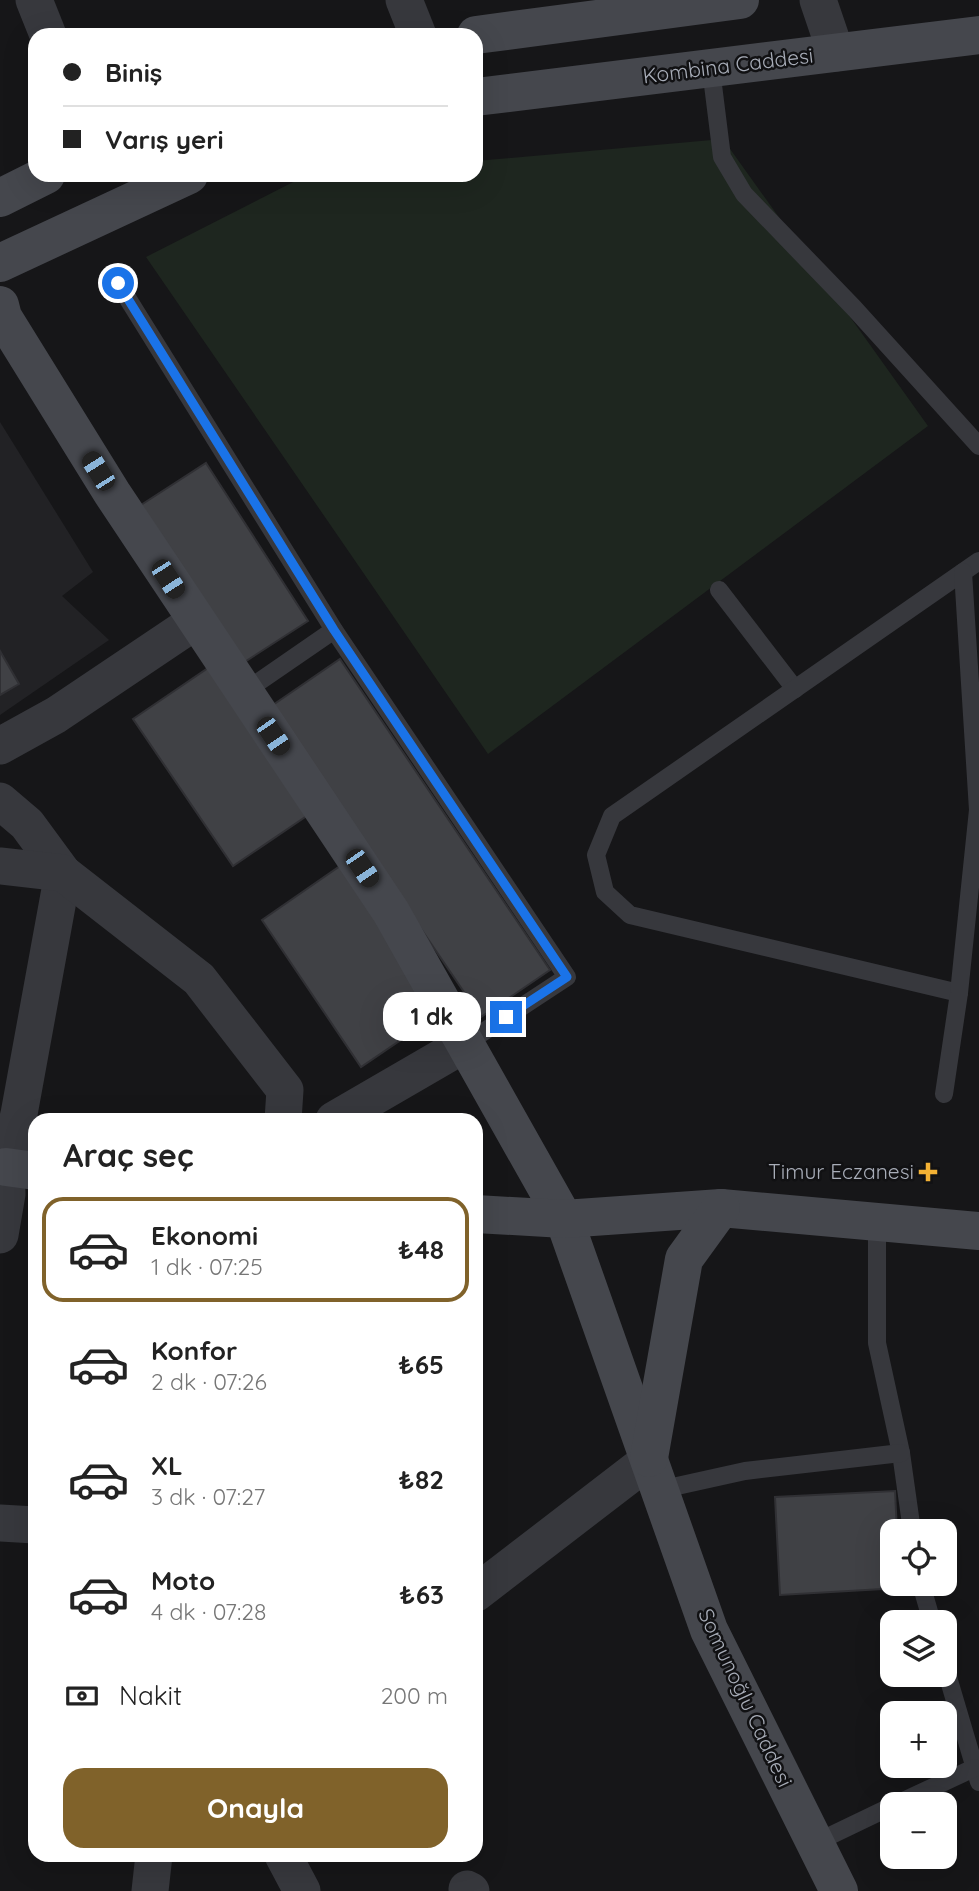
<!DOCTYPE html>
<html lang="tr">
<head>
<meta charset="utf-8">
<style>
	body { margin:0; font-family:Quicksand,sans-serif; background:#f6f6f6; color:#222; height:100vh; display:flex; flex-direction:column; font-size:26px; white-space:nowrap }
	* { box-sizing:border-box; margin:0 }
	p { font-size:23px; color:#767676 }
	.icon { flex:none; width:38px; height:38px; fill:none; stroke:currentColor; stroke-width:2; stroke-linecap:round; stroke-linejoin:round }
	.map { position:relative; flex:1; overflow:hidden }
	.sheet { position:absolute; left:28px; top:1113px; width:455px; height:749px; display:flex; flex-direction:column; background:#fff; border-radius:21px; box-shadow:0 7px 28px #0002 }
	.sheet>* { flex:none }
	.guide { position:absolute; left:28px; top:28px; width:455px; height:154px; border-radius:21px; box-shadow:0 7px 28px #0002; display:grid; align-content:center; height:154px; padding:0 35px; background:#fff }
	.tools { position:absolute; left:880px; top:1519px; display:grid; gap:14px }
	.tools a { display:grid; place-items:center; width:77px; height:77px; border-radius:14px; background:#fff; box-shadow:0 7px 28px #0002; font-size:35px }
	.end { position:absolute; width:32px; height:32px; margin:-16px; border:9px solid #1a73e8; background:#fff; box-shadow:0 0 0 4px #fff }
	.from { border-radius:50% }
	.bubble { position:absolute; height:49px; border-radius:21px; background:#fff; box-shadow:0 7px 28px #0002; font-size:23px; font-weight:800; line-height:49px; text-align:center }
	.car { position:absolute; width:21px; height:42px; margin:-21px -10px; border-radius:9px; box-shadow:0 0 5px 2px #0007; background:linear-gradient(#222 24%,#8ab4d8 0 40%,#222 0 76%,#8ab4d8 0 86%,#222 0) }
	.guide b { display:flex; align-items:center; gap:24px; height:66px; font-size:26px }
	.guide b+b { border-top:2px solid #e0e0e0 }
	.guide i { width:18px; height:18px; background:#222 }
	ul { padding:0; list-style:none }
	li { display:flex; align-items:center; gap:21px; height:105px; margin:0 14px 10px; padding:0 21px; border:4px solid transparent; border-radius:21px }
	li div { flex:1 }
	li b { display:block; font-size:26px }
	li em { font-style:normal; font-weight:800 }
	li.current { border-color:#80622a }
	li>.icon { width:63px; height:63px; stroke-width:1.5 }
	h2 { padding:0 35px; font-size:32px; line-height:84px }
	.pay { display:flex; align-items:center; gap:18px; height:77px; padding:0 35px; font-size:26px }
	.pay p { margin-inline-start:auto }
	.cta { display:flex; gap:14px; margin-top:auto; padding:14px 35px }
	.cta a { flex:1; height:80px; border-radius:21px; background:#80622a; color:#fff; font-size:28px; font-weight:800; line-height:80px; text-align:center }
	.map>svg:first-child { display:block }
	.built { fill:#222225 }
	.green { fill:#1e261f }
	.building { fill:#404145; stroke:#303034; stroke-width:2 }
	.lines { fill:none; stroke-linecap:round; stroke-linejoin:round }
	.lane { stroke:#37383d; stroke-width:18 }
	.street { stroke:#37383d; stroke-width:37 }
	.secondary { stroke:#45474d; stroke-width:38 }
	.route { stroke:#1a73e8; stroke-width:9 }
	.poi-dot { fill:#f2b134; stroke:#111113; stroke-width:2.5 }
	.labels { text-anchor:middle; stroke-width:5; stroke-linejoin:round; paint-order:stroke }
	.street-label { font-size:21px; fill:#a8adb8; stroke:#111113 }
	.poi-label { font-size:21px; fill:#a8adb8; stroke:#111113; text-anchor:end }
</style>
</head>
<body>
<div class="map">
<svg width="979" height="1891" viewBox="0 0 979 1891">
	<rect width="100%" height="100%" fill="#161618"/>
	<path class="built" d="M0,422L93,572L62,596L109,640L0,715Z"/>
	<path class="green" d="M723,139L928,426L488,754L146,257L303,177L476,175V161Z"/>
	<g class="building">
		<path d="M206,463L308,621L243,663L141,505Z"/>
		<path d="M0,651L19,684L0,695Z"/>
		<path d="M340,659L550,970L481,1017L270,707Z"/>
		<path d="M214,664L314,811L233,866L133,719Z"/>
		<path d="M343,864L442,1012L361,1067L262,920Z"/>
		<path d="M895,1491L897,1531H892V1584H900V1588L780,1595L775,1497Z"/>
	</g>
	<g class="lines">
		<g class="lane">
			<path d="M711,69L722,157L744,194L854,308L979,446"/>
			<path d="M118,283L334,630L567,977L465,1044"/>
			<path d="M719,590L795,689"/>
			<path d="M244,692L334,630"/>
			<path d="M959,993L630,915L605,892L596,855L612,816L979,561"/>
			<path d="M944,1094L959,993L978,810L963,572"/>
			<path d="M877,1222V1343L901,1453L912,1531"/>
			<path d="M659,1490L745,1471L901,1453"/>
			<path d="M921,1584L932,1622"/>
			<path d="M945,1667L979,1782"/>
			<path d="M897,1804L974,1768"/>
			<path d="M815,1843L892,1806"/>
		</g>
		<g class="street">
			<path d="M34,0L48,35"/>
			<path d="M404,0L418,35"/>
			<path d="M818,0L836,53"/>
			<path d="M0,746L56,715L196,621"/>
			<path d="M0,801L27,824L63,873L19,1114L6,1167L7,1194L0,1235"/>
			<path d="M0,866L63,873L199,979L285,1090L283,1120"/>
			<path d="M334,1120L465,1044"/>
			<path d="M0,1523L35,1525"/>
			<path d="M476,1593L649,1460"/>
			<path d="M283,1855L302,1891"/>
			<path d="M467,1889L471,1891"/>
			<path d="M150,1891L154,1855"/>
		</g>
		<g class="secondary">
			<path d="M476,35L740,0"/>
			<path d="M476,97L979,35"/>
			<path d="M0,198L46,175"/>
			<path d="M0,263L189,175"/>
			<path d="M0,305L3,317L112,493L391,912L564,1219L709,1630L839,1891"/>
			<path d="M6,1167L35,1171"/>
			<path d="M476,1214L564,1219L721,1208L979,1231"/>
			<path d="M649,1458L684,1259L721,1208"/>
		</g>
	</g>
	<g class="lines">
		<path class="route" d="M118,283L334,630L567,977L506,1017"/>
	</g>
	<path class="poi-dot" d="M924.5 1161.5h7v7h7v7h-7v7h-7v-7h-7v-7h7z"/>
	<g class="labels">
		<g class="street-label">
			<text transform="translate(728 66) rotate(-7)" y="7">Kombina Caddesi</text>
			<text transform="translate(745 1698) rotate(65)" y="7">Somunoğlu Caddesi</text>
		</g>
		<g class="poi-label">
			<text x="914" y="1179">Timur Eczanesi</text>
		</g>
	</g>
</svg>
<div class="tools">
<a><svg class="icon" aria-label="locate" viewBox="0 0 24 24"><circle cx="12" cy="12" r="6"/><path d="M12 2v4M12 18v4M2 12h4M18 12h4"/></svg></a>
<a><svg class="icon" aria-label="layers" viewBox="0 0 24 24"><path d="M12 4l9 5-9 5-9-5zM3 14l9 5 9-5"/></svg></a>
<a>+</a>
<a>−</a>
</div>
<i class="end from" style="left:118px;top:283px"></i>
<i class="end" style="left:506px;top:1017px"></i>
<div class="bubble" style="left:383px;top:992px;width:98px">1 dk</div>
<i class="car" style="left:98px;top:471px;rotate:328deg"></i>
<i class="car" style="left:168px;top:579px;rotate:147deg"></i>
<i class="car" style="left:273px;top:736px;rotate:146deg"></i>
<i class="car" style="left:362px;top:868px;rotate:146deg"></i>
<div class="guide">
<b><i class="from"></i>Biniş</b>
<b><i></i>Varış yeri</b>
</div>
<section class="sheet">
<h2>Araç seç</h2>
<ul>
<li class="current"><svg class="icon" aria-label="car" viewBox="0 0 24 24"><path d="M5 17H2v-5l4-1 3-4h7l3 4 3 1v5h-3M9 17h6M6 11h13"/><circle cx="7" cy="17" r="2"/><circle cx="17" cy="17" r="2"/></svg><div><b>Ekonomi</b><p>1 dk · 07:25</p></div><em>₺48</em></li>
<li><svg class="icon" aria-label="car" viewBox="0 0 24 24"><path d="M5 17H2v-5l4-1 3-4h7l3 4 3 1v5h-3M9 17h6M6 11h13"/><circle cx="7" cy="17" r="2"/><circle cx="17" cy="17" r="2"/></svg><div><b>Konfor</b><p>2 dk · 07:26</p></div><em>₺65</em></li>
<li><svg class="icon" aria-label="car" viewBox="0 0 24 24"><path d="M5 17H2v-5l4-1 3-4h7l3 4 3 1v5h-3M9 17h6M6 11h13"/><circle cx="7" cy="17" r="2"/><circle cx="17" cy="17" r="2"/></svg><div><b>XL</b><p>3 dk · 07:27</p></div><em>₺82</em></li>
<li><svg class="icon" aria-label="car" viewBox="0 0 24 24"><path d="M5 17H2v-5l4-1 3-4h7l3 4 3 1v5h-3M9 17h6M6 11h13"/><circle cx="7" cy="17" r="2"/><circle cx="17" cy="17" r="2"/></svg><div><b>Moto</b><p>4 dk · 07:28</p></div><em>₺63</em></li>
</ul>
<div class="pay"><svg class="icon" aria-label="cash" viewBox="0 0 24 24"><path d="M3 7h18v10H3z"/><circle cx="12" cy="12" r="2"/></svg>Nakit<p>200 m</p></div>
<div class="cta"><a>Onayla</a></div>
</section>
</div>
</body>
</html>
